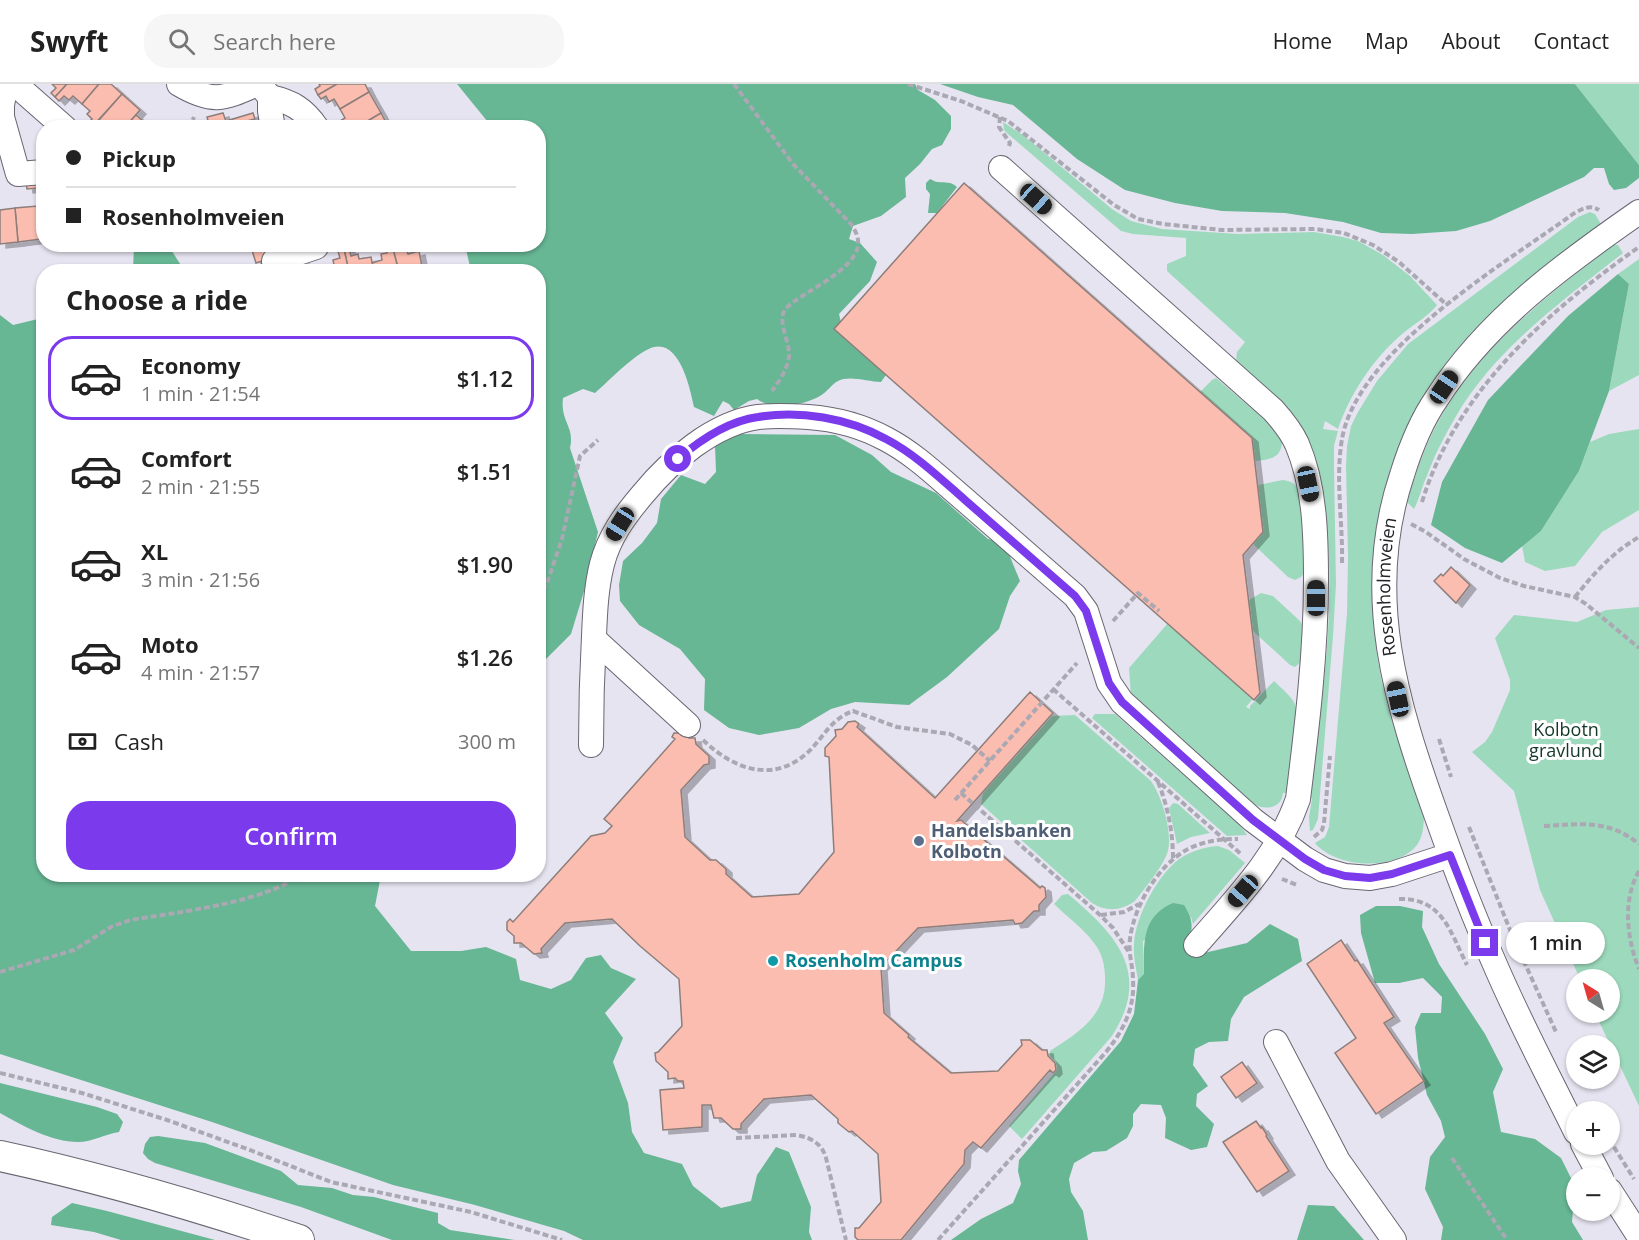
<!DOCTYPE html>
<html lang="en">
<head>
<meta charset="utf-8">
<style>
	body { margin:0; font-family:"Open Sans",sans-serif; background:#f6f6f6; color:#222; height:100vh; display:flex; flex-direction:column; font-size:22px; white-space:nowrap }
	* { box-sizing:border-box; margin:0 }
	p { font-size:20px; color:#767676 }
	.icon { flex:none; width:33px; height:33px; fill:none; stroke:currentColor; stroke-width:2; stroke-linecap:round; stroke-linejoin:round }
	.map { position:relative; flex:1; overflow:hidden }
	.side { position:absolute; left:36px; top:180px; width:510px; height:618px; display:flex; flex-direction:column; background:#fff; border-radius:24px; box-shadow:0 2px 4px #0004 }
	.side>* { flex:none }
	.top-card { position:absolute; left:36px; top:36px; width:510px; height:132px; border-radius:24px; box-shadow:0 2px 4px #0004; display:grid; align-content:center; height:132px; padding:0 30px; background:#fff }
	.needle { width:39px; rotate:323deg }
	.tools { position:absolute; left:1566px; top:885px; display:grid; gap:12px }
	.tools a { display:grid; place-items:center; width:54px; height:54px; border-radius:50%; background:#fff; box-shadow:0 2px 4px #0004; font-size:30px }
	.end { position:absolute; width:27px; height:27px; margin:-14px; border:8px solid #7c3aed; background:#fff; box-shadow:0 0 0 3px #fff }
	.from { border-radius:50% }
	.bubble { position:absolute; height:42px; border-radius:21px; background:#fff; box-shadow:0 2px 4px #0004; font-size:20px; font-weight:600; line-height:42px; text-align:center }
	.car { position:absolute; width:18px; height:36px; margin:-18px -9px; border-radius:8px; box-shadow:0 0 4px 2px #0007; background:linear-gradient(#222 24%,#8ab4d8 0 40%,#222 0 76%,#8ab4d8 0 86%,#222 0) }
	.top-card b { display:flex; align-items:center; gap:21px; height:57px; font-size:22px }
	.top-card b+b { border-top:2px solid #e0e0e0 }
	.top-card i { width:15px; height:15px; background:#222 }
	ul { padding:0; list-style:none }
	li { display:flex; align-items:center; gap:18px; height:84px; margin:0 12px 9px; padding:0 18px; border:3px solid transparent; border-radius:24px }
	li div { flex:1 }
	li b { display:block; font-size:22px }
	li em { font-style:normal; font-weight:600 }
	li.current { border-color:#7c3aed }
	li>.icon { width:54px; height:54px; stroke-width:1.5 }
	h2 { padding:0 30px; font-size:27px; line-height:72px }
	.pay { display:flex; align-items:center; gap:15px; height:66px; padding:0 30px; font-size:22px }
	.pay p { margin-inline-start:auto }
	.primary-button { display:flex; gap:12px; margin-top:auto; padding:12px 30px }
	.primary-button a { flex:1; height:69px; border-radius:24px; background:#7c3aed; color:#fff; font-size:24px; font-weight:600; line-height:69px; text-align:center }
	header { display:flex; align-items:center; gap:36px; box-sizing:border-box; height:84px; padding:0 30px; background:#fff; border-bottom:2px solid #e0e0e0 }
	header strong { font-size:28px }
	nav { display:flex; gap:33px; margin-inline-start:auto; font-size:21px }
	.search { width:420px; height:54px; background:#f6f6f6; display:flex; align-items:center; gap:15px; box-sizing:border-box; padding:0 21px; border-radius:24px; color:#767676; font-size:22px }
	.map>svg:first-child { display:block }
	.green { fill:#9ddabd }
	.forest { fill:#67b694 }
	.building { fill:#fbbdb0; stroke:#8d7e7b; stroke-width:1.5; filter:url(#shadow) }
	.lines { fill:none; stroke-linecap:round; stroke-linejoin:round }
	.minor-casing { stroke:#696672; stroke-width:26 }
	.major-casing { stroke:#696672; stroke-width:32 }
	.path { stroke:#aaa8b2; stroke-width:4; stroke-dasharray:6 3; stroke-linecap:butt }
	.minor { stroke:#fff; stroke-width:24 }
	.major { stroke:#fff; stroke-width:30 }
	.route { stroke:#7c3aed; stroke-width:8 }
	.service-dot { fill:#5c6f8a; stroke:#fff; stroke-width:2 }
	.culture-dot { fill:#0f9aa8; stroke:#fff; stroke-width:2 }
	.labels { text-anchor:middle; stroke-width:6; stroke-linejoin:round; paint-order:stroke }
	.street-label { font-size:18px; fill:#232227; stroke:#fff }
	.park-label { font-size:18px; fill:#143829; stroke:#fff }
	.service-label { font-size:18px; font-weight:bold; fill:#4e5e75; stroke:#fff; text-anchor:start }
	.culture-label { font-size:18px; font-weight:bold; fill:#0d838f; stroke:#fff; text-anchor:start }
</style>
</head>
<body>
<header>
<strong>Swyft</strong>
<div class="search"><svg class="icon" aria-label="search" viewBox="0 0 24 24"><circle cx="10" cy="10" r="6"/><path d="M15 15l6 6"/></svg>Search here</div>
<nav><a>Home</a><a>Map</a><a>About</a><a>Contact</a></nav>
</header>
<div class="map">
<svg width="1639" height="1156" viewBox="0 0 1639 1156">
	<defs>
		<filter id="shadow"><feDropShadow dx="6" dy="4" stdDeviation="0" flood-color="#0004"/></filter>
	</defs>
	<rect width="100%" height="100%" fill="#e7e4f1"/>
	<g class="green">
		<path d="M1575,0H1639V81Z"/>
		<path d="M1003,38L1023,51L1112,125L1131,137L1162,145L1238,150L1314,148L1343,153L1358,157L1383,171L1410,192L1437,221C1429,232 1412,241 1401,251C1373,275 1350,310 1338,345L1325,337L1323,345L1338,347L1334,362V383L1336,500L1333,552L1318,735L1313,746L1310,747L1309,733L1312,715L1310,714C1322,612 1341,503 1320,401C1316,382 1313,363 1303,345C1288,317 1257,300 1236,277L1237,268L1245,258L1167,187V180L1186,172V154L1133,150L1121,147L1008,50L1004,46Z"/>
		<path d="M1590,128L1595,130L1601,140C1557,174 1510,208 1472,248C1383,344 1356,466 1381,593C1388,626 1398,658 1409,689C1412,698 1424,723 1424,732C1424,740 1423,753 1417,761C1396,788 1335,784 1315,759L1325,753L1329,743L1347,529L1348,473L1346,382L1347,362L1351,342L1358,328L1377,297L1408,260L1578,133Z"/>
		<path d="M1613,161H1618L1623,169C1562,217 1494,266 1455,334C1444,353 1434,372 1427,392C1422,402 1419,416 1414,425L1407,418C1414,396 1421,372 1432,350C1471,270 1544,214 1613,161Z"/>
		<path d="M1639,175V291L1609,307L1629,200L1618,190Z"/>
		<path d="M1216,294L1265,336L1282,358C1281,375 1270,375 1255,377L1252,354L1200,308L1212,296Z"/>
		<path d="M1639,345V426L1602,448L1575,482L1545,487L1525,478L1522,462L1541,447L1579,387L1590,358L1609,350Z"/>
		<path d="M1283,396C1290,397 1296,399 1298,406C1304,420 1305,473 1304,489L1301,493L1295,496L1288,493L1253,460L1263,448L1258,401Z"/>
		<path d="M1240,456L1259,608L1246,623L1250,625V622L1274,597C1280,603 1289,610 1294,618C1301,631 1288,691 1286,709H1283C1282,725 1264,727 1252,719L1131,612L1129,584Z"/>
		<path d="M1261,509L1273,512L1301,538L1303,545L1302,577L1295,583L1290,581L1253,547L1249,516Z"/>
		<path d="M1639,523V1022L1595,929L1610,928V896L1580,895L1540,806L1514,707L1472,668L1485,658L1492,648L1510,606V596L1495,554L1514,531L1577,538L1606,526Z"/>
		<path d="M1095,630H1115L1240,741L1247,751L1227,752L1092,634Z"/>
		<path d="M1075,631L1151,697C1162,712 1174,752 1167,770C1161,785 1145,804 1135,817C1121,827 1106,828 1092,819L981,720L983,709L1052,632Z"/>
		<path d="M1173,719L1178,720L1210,749L1191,753L1177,760L1169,724Z"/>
		<path d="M1218,762L1229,766L1245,779L1193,840L1191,833L1143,857L1144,891L1138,896C1136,884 1133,872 1134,859C1136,832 1157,792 1179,775C1191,767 1204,763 1218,762Z"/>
		<path d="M1068,810C1117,851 1152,889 1112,952L1022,1055L1009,1042L1057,986L1056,978L1050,972V967C1078,949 1107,931 1105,894C1105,881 1102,869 1094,859C1083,844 1067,833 1054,820L1062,811Z"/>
	</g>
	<g class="forest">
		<path d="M457,0H915L918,6L935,16L951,32V45L942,61L932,65L920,80L905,94L906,113L881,132L853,142L849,155L860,159L877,178L870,197L839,230L842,243L888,288L881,298C868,298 850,291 838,297C832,300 827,308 820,312C804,321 773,327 757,315L749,317L734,326L729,320L723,317L714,332L694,323C690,304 680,257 654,263C637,267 609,297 595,309L583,305L563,314C560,338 575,342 570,364L598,448L585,504L571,550L539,582L538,188L471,187L465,161L538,160V44L492,43Z"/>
		<path d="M940,0H1575L1639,81V94L1626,104L1614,106L1609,100L1604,84H1594L1584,93L1490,137L1456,147L1412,150L1381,149L1343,138L1285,129L1222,127L1175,119L1125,106L1077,75L1013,21L978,13Z"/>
		<path d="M930,95C933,96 935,98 938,98C946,99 950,97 957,103L937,129H928L930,110L926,105V99Z"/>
		<path d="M134,161H168L184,186L187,187H133Z"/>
		<path d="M1618,190L1629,200L1609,307L1579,387L1541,447L1502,479L1465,464L1431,441L1442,398L1488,316L1568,232Z"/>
		<path d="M43,230L44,790L381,791L375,822L411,867H461L486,863L516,875L520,896L551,905L571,896L586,874L601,871L611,884L636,895L605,929L623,954L613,978L628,1019L632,1048L644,1069L682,1080L693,1102L721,1124L751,1117L757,1091L776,1063L789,1068L811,1123L809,1148L812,1156H583L564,1147L475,1121L393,1101L212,1038L0,970V231L13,241L38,235Z"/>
		<path d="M736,350L835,351L872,371L891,388L936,409L988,455L1004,458L1020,497L1010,512L999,545L947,593L909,621L855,618L831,625L799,644L759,651L729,644L704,626L705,595L680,565L639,541L620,517L619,501L623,477L642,459L657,439L661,415L681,391L705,400L716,388L715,361Z"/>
		<path d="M1173,819L1184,821C1195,839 1192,844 1188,863L1204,869L1247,859L1270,840L1298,855L1302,877L1244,913L1231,935L1228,957L1209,958L1195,965L1193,981L1208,1002L1197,1010L1196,1022L1214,1040L1207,1063L1191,1066L1165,1054L1166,1034L1161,1021L1141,1020L1133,1030V1042L1127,1054L1106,1067L1093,1068L1074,1079L1069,1095L1071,1108L1083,1127L1088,1156H951L981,1135L1013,1119L1021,1100L1018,1087L1019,1076L1121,957L1134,930L1138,896L1144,890C1144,860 1141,833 1173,819Z"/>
		<path d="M1376,822H1400L1423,827L1422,843L1439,880L1485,950L1503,985L1493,1008L1501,1048L1535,1055L1561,1074L1575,1102L1572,1138L1583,1156H1441L1443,1143L1425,1105L1430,1073L1445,1053L1441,1037L1427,1011L1418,974L1415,943L1421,929H1441L1442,913L1423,894L1399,899H1375L1361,849L1360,831Z"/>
		<path d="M0,999L97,1023L117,1030L123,1038L119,1048C105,1050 93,1058 78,1058C52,1058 23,1042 0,1029Z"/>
		<path d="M158,1052L205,1059L254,1077L281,1087L298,1101L332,1104L353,1111L374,1113L438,1129V1139L450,1146L515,1156H392L301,1123L155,1079L148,1075L143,1069L145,1060L150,1053Z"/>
		<path d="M72,1119L107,1127L215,1156H121L94,1148L51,1141L52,1133Z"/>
		<path d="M1308,1121L1334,1122L1364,1156H1297Z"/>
	</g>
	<g class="building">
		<path d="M52,0H67L55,13L51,9L56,4Z"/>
		<path d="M67,0H99L82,20L73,12L69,16L64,12L59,17L55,13Z"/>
		<path d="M99,0H111L122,10L91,44L87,40L92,35L87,30L90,27L82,20Z"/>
		<path d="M319,0H337L318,11L315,5L320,2Z"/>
		<path d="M337,0H365L369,8L340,25L334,15L329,18L326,12L321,15L318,11Z"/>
		<path d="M369,8L381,29L356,44H344L340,37L345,34L340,25Z"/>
		<path d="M122,10L140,26L127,41L124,44H92Z"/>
		<path d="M223,29L226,37L253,29L255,35L243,38L245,44H210L207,33Z"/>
		<path d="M381,29L389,44H356Z"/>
		<path d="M136,31L151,44H124Z"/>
		<path d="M44,94V111L38,112L37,104L27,105L26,97Z"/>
		<path d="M964,99L1252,354L1263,448L1243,471L1260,609L1254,616L834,245Z"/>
		<path d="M44,121V155H41L38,122Z"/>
		<path d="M38,122L41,155L18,158L15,124Z"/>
		<path d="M15,124L18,158L0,160V126Z"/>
		<path d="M250,160H285L288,169L256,179Z"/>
		<path d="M398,160L399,166L406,164L408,170L419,167L423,188H399L392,161Z"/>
		<path d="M392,161L399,188H374L372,179L382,176L381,170L387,169L386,162Z"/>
		<path d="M349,164L351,172L358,170L359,175L371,173L374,188H349L344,165Z"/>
		<path d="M344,165L349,188H324V184L334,181L333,176L340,174L338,167Z"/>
		<path d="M303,176L305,183L311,181L313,187L324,184V188H300L297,178Z"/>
		<path d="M297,178L300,188H286L293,186L291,179Z"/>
		<path d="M1451,483L1470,501L1456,519L1434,497L1441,490L1443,492Z"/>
		<path d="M1030,608L1053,629L957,737L961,736L1040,804L1042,802L1045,804L1046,813L1039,821V827H1034L1022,839L1015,840L1013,836L918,844L881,883L884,929L909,951L908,953L951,989L998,987L1022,961L1021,956H1030L1042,966H1047L1048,972L1055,979L1056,986L1053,989L1050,986L981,1064L973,1058L965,1066L964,1080L901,1156H858L855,1153V1144H859L881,1118L878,1070L852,1047L849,1048L838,1039V1035L811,1011L764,1015L741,1040V1045H733L721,1034H714L711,1021H702V1043L663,1046L660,1006L684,1004L683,997H678L675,994L668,995V988L656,977L655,969L658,968L682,942L679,895L640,862L612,835L565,839L541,865L542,869L534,870L521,859H514V852L507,846V838L510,835L513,838L591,752L605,749L612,742L604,735L675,655L672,653L674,649H682L689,654H695L696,660L709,672V680L704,681L681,706L685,753L710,776H716L726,785V790L752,813L799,810L834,768L829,673L825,672V664L836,652L835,646L842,645L848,638L855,637L859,640L857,643L935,714Z"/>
		<path d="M1341,856L1355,877L1357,876L1394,933L1384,939L1424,997L1376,1030L1335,969L1356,954L1307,880Z"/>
		<path d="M1242,978L1257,999L1236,1014L1221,993Z"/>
		<path d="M1256,1037L1261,1044L1262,1043L1267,1051L1266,1052L1289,1087L1257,1108L1223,1058Z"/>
	</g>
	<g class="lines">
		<defs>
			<g id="minor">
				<path d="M6,0L2,21V33L18,90L44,88"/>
				<path d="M15,0L65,44"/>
				<path d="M179,0C213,20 223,15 257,0"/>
				<path d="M261,2L270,13V27L273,44"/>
				<path d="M270,13C292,18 304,25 317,44"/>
				<path d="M1001,84L1273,326C1282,336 1291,347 1297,360C1315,402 1316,451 1316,496C1316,569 1307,642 1298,715C1278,773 1235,816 1196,861"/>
				<path d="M274,177L316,163"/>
				<path d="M594,555L688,641"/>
				<path d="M591,661C591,625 592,588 594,552C595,528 596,504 602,480C609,453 625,431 643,410C670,377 714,339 758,333C775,331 792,332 808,333C836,335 862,342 886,355C915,370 940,395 965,416C1002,448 1038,480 1075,512L1086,527L1109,599L1122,618L1253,736L1305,775L1324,786L1345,792L1370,794L1392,790L1450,771"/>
				<path d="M1276,958L1338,1077L1394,1156"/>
				<path id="s1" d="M1576,1048C1548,991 1518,935 1493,876C1472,829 1454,781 1437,733C1396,619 1362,510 1402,391C1410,365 1421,337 1437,314C1487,236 1564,180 1639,128"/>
				<path d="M1583,1060L1601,1094"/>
				<path d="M1610,1107L1639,1152"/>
			</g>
			<path id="major" d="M0,1072C101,1094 201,1123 299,1156"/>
		</defs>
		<use href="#minor" class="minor-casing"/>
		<use href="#major" class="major-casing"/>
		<g class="path">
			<path d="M734,0L793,80L851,140C855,146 859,153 858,161C855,187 802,208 785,225C777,239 790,257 789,272C788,285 779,297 772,307"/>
			<path d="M908,0L961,17L1008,37L1114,121L1138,135L1163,140L1222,146L1315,145L1344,149L1373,161L1399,178L1447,221"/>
			<path d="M1000,33L999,43L1010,59L1009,62"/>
			<path d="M189,44L194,33"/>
			<path d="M1422,418C1456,307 1547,228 1639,163"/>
			<path d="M1411,440L1426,448L1464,475L1500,494L1524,502L1575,513L1586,520L1639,564"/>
			<path d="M1342,479C1343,438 1335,396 1342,355C1357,267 1504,180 1573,130C1582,125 1590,120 1599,126"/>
			<path d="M1575,513C1594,489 1613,468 1639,453"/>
			<path d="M538,514L547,499L562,455L580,372L598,356"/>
			<path d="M1113,537L1138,509L1159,527"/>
			<path d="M1053,605L1242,771"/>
			<path d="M1439,655L1451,693"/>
			<path d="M703,656C732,684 771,700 806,670C824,654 829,636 853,627L897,643L950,650L972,661L990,677"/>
			<path d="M1158,698C1168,723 1173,748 1173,775"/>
			<path d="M961,709L1100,831L1113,844L1129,868"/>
			<path d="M955,716L1077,579"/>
			<path d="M1544,742C1581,740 1608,735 1639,760"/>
			<path d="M1469,743L1512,851L1556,948"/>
			<path d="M1314,753L1322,746L1324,739L1330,672"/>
			<path d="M1639,787C1622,816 1627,856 1639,885"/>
			<path d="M1282,795L1297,801"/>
			<path d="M1399,815C1443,814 1450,848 1467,881"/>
			<path d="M1101,831L1124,828L1139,820"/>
			<path d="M0,888L74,866L111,843L130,836C173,829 269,818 300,790"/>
			<path d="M0,989L82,1009L167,1036L250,1066L331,1098L471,1128L562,1156"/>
			<path d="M736,1054L797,1051C812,1054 822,1060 826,1074L846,1156"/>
			<path d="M1614,1063L1634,1095"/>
			<path d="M1452,1074L1507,1156"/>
			<path d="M938,1156L1106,968C1123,947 1135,924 1133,896C1133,882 1128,869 1130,855C1134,822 1158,781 1188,765C1204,757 1220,755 1238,755"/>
		</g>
		<use href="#minor" class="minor"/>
		<use href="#major" class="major"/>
	</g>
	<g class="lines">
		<path class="route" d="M678,375C700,356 729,337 758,333C800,326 848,334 886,355C915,370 940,394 965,416C1002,448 1038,480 1075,512L1086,527L1109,599L1122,618L1253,736L1305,775L1324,786L1345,792L1370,794L1392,790L1450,771L1485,859"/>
	</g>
	<circle class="service-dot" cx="919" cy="757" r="6"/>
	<circle class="culture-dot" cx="773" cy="877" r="6"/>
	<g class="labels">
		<g class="street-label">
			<text dy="6" stroke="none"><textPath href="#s1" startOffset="582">Rosenholmveien</textPath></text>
		</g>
		<g class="park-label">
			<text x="1566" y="652">Kolbotn<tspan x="1566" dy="21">gravlund</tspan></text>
		</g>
		<g class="service-label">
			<text x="931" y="753">Handelsbanken<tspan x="931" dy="21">Kolbotn</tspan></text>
		</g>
		<g class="culture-label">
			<text x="785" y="883">Rosenholm Campus</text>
		</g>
	</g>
</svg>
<div class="tools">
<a><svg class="needle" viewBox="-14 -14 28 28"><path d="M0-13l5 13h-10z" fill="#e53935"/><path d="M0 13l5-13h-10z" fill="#767676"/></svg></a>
<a><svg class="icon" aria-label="layers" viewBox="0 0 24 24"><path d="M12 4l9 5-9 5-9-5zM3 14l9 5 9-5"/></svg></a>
<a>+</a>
<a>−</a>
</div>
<i class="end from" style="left:678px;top:375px"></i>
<i class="end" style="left:1485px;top:859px"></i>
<div class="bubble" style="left:1506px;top:838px;width:99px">1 min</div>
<i class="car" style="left:1036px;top:115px;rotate:132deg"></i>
<i class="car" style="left:1444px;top:303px;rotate:34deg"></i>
<i class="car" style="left:1308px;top:400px;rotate:168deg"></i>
<i class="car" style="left:620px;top:440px;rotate:212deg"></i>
<i class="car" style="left:1316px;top:514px;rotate:0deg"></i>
<i class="car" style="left:1398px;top:615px;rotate:348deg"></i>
<i class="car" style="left:1243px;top:807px;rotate:221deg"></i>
<div class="top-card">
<b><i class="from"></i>Pickup</b>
<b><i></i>Rosenholmveien</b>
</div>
<section class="side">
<h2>Choose a ride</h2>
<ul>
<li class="current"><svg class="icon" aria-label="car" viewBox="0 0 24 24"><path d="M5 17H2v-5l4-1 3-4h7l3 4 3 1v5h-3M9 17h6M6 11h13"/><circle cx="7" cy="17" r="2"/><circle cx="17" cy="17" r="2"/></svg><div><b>Economy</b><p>1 min · 21:54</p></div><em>$1.12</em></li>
<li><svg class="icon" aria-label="car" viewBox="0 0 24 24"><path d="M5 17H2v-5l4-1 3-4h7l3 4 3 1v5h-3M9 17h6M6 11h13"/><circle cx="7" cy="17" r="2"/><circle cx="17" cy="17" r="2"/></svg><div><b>Comfort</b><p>2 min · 21:55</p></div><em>$1.51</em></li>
<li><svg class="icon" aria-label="car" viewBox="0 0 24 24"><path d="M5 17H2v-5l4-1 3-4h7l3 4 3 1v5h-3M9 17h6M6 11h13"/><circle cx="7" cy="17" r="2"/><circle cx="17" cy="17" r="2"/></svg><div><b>XL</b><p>3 min · 21:56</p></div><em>$1.90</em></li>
<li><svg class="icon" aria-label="car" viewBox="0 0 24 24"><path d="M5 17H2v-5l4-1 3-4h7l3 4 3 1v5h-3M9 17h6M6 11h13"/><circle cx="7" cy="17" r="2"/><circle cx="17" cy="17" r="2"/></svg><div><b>Moto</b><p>4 min · 21:57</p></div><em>$1.26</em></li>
</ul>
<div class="pay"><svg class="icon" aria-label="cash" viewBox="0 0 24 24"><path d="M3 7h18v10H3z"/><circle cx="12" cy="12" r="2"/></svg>Cash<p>300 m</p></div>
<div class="primary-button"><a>Confirm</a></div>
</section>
</div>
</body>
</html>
